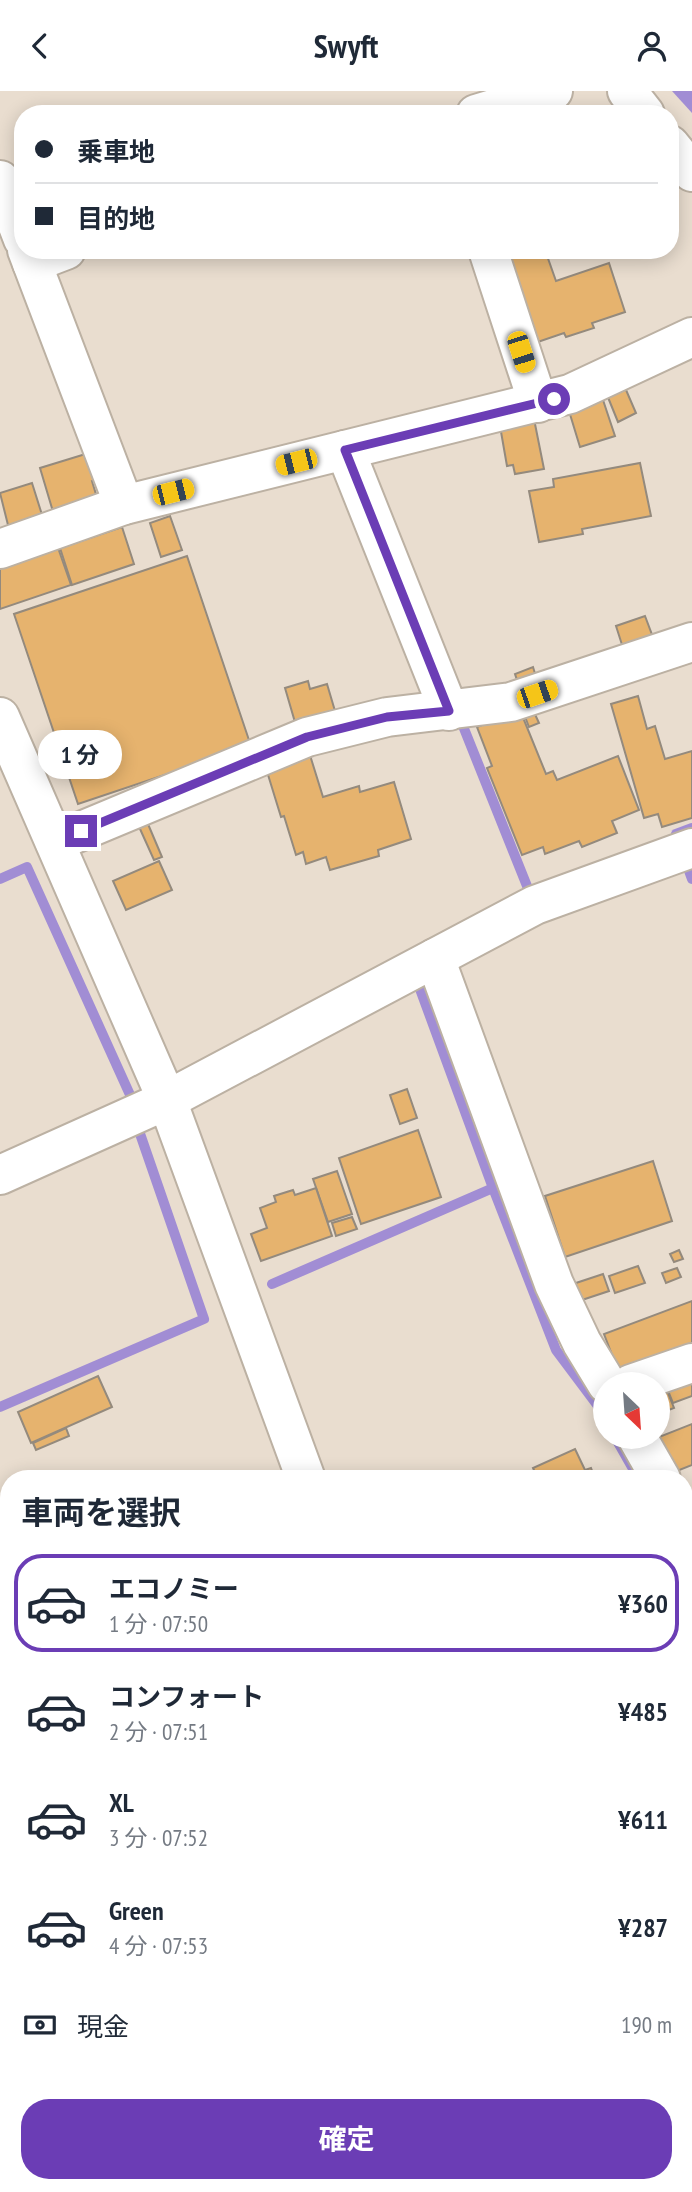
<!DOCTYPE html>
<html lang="ja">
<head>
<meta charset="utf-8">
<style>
	body { margin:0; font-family:"PT Sans Narrow","Noto Sans JP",sans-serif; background:#f6f6f7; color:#1f2937; height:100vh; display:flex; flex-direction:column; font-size:26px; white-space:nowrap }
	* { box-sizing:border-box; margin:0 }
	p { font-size:23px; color:#747a83 }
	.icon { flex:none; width:38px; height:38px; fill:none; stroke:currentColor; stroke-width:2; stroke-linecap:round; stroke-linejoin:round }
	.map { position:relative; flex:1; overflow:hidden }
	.drawer { position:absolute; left:0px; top:1379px; width:693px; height:723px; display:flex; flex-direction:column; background:#fff; border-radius:28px 28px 0 0; box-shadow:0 4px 18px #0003 }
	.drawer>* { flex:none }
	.hud { position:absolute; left:14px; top:14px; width:665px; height:154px; border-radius:28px; box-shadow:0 4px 18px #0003; display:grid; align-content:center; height:154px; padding:0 21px; background:#fff }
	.needle { width:46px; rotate:155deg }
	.tools { position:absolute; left:593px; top:1281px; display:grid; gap:14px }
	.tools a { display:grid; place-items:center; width:77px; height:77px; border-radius:50%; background:#fff; box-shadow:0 4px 18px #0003; font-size:35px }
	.end { position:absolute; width:32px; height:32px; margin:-16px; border:9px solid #6b3db5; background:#fff; box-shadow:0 0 0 4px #fff }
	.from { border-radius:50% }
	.bubble { position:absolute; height:49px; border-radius:24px; background:#fff; box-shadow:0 4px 18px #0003; font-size:23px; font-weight:700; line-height:49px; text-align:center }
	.car { position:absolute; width:21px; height:42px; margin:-21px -10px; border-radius:9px; box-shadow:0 0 5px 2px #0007; background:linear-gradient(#f5c518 24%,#345 0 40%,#f5c518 0 76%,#345 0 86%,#f5c518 0) }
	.hud b { display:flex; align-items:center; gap:24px; height:66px; font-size:26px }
	.hud b+b { border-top:2px solid #e0e1e3 }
	.hud i { width:18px; height:18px; background:#1f2937 }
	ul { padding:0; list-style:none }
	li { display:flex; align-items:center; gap:21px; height:98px; margin:0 14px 10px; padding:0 7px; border:4px solid transparent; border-radius:28px }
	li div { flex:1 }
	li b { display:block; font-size:26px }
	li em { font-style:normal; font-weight:700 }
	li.current { border-color:#6b3db5 }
	li>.icon { width:63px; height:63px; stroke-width:1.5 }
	h2 { padding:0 21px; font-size:32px; line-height:84px }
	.pay { display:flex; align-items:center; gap:18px; height:77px; padding:0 21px; font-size:26px }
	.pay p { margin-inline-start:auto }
	.cta { display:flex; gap:14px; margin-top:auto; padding:14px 21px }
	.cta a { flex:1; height:80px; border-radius:28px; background:#6b3db5; color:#fff; font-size:28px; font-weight:700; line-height:80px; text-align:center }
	header { display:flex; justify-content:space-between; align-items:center; height:91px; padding:0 21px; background:#fff; font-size:32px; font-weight:700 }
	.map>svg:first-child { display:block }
	.water { fill:#a18dd4 }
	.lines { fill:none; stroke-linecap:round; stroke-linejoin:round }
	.stream { stroke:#a18dd4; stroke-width:10 }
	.building { fill:#e6b36e; stroke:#948a7d; stroke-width:2 }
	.minor-casing { stroke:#bcb1a3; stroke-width:42 }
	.tertiary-casing { stroke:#bcb1a3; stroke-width:42 }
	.minor { stroke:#fff; stroke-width:38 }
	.tertiary { stroke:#fff; stroke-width:38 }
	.route { stroke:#6b3db5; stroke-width:9 }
</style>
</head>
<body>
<header><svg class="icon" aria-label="back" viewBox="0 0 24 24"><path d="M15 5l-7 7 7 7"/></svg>Swyft<svg class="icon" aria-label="person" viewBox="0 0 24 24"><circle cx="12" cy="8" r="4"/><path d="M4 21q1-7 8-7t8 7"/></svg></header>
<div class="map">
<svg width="692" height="2101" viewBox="0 0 692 2101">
	<rect width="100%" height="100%" fill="#e9ddcf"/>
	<path class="water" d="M672,0H692V22Z"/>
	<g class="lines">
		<g class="stream">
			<path d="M463,635L529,800"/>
			<path d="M676,743L692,737"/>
			<path d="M688,777L692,788"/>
			<path d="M0,788L27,776L131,1006"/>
			<path d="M420,898L493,1097L556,1259L598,1315L606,1329"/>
			<path d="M272,1193L493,1097"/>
			<path d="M0,1316L204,1228L137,1034"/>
			<path d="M615,1346L632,1376"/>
			<path d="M684,1470L692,1484"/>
			<path d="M684,1631L692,1627"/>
		</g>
	</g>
	<g class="building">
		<path d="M497,159H545L556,190L609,172L625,221L592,232L594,237L566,246L564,242L529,254Z"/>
		<path d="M623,292L636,322L618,331L605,299Z"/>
		<path d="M603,309L615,345L580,356L569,320Z"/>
		<path d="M534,328L544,378L515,383L513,374L507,375L500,335Z"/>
		<path d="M92,361L100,387L92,390L98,410L54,424L40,377Z"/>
		<path d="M640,372L651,425L582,438L583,443L539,451L529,400L554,396L553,388Z"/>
		<path d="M32,392L43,427L9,438L0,402Z"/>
		<path d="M170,425L182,459L161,466L150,432Z"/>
		<path d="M122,436L134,473L72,494L60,457Z"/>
		<path d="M56,451L71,494L0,518V470Z"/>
		<path d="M187,465L251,655L78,713L14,523Z"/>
		<path d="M645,525L654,549L624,560L616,535Z"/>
		<path d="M533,576L537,589L519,595L515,583Z"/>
		<path d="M308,590L310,598L327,593L335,620L297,638L285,597Z"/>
		<path d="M638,605L647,638L655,635L665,668L692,660V727L662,736L658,723L644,727L611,613Z"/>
		<path d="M533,619L539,632L529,636L524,623Z"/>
		<path d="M522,624L546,683L553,680L557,689L618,665L639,719L612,730L617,742L582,756L579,750L545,763L543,756L522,764L487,677L492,675L477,636L502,626Z"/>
		<path d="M309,661L323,706L359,695L360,701L394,691L411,748L378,759L379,765L330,779L326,766L306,773L303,761L296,764L284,725L281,726L265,674Z"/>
		<path d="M145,726L162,766L154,769L136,729Z"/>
		<path d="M159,770L172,799L126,819L113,790Z"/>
		<path d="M407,998L417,1027L400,1033L390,1004Z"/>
		<path d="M418,1039L441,1106L361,1133L339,1067Z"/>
		<path d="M653,1070L672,1130L565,1166L545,1105Z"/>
		<path d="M337,1080L352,1123L328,1131L313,1088Z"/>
		<path d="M316,1097L332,1145L261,1170L251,1143L267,1137L260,1117L276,1111L274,1105L293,1099L295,1104Z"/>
		<path d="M352,1126L357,1138L336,1145L332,1132Z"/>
		<path d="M679,1159L683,1168L674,1171L670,1163Z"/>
		<path d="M638,1175L645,1192L615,1202L609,1185Z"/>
		<path d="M677,1177L681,1186L666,1192L662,1182Z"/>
		<path d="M603,1183L609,1200L576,1211L570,1194Z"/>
		<path d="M692,1210V1254L619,1282L604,1243Z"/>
		<path d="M692,1282V1305L673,1312L665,1292Z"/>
		<path d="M98,1285L112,1316L31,1352L18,1321Z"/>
		<path d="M664,1292L674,1317L658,1323V1294Z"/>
		<path d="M692,1333V1374L672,1382L659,1346Z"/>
		<path d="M66,1337L69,1345L36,1359L33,1352Z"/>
		<path d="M575,1358L585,1379L591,1377L595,1388H538L533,1377Z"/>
		<path d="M9,1418V1482H8L0,1453V1420Z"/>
		<path d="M9,1536V1578H0V1537Z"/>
		<path d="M692,1661V1710L684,1712V1662Z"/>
		<path d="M0,1667H9V1700L0,1701Z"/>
		<path d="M9,1730V1772H8L0,1733Z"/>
		<path d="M684,1749L687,1755L692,1753V1797L684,1800Z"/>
		<path d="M692,1843V1887L684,1861V1846Z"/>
		<path d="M0,2030L9,2064V2090L0,2092Z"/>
		<path d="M74,2093H81L83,2101H58L57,2097Z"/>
		<path d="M182,2093H191L194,2101H162Z"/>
		<path d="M196,2093H255L258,2101H199Z"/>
	</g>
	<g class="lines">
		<defs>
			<g id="minor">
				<path d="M627,0L645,23"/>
				<path d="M476,23L553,0"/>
				<path d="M670,54L692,81"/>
				<path d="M0,89L23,148"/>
				<path d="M27,159L124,414"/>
				<path d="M488,159L538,312"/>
				<path d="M32,172L66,159"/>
				<path d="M345,359L449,620"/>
				<path d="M0,458L124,414L570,303L692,246"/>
				<path d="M55,751L307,646L387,626L511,611L692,551"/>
				<path d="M435,867L554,1193L582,1252L607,1293"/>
				<path d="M0,1084L167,1009L535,814L692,757"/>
				<path d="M631,1293L692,1272"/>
				<path d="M637,1346L661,1388"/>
				<path d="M684,1429L692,1443"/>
				<path d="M0,1656L9,1654"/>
				<path d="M684,1823L692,1817"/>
				<path d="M0,1973L9,2004"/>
				<path d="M35,2093L37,2101"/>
				<path d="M337,2101L347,2093"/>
			</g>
			<g id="tertiary">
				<path d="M0,626L167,1009L306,1388"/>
				<path d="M564,2093L567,2101"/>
			</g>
		</defs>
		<use href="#minor" class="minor-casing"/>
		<use href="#tertiary" class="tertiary-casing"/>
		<use href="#minor" class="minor"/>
		<use href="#tertiary" class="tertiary"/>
	</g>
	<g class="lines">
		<path class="route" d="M81,740L307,646L387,626L449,620L345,359L554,308"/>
	</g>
</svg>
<div class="tools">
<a><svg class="needle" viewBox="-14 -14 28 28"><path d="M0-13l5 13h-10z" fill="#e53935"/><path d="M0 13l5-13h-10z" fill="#747a83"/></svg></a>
</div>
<i class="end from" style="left:554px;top:308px"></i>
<i class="end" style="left:81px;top:740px"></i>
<div class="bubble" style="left:38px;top:639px;width:84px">1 分</div>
<i class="car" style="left:521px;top:261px;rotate:162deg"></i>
<i class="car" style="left:296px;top:371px;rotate:256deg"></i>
<i class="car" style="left:173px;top:401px;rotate:76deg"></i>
<i class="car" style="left:537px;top:603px;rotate:71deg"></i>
<div class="hud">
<b><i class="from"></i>乗車地</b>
<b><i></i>目的地</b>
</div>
<section class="drawer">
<h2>車両を選択</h2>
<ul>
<li class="current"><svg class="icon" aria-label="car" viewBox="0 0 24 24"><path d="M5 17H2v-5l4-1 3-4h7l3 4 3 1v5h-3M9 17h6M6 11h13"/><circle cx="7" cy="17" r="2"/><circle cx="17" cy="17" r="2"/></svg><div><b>エコノミー</b><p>1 分 · 07:50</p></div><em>¥360</em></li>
<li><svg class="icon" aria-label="car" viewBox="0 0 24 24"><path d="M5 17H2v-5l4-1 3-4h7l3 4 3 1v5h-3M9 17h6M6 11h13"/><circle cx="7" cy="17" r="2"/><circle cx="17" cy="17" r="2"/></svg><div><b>コンフォート</b><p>2 分 · 07:51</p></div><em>¥485</em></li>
<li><svg class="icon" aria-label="car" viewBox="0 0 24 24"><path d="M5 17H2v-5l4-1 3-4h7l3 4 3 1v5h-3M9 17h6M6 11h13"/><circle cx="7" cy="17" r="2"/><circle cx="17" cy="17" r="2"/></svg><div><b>XL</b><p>3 分 · 07:52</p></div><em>¥611</em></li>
<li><svg class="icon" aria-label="car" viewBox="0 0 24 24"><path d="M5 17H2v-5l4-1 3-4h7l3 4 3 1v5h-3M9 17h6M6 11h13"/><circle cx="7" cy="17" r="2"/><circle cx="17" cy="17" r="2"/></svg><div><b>Green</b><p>4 分 · 07:53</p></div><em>¥287</em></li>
</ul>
<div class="pay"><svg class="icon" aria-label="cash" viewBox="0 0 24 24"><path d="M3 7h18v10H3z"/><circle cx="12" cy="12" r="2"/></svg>現金<p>190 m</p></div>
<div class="cta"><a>確定</a></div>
</section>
</div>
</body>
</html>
